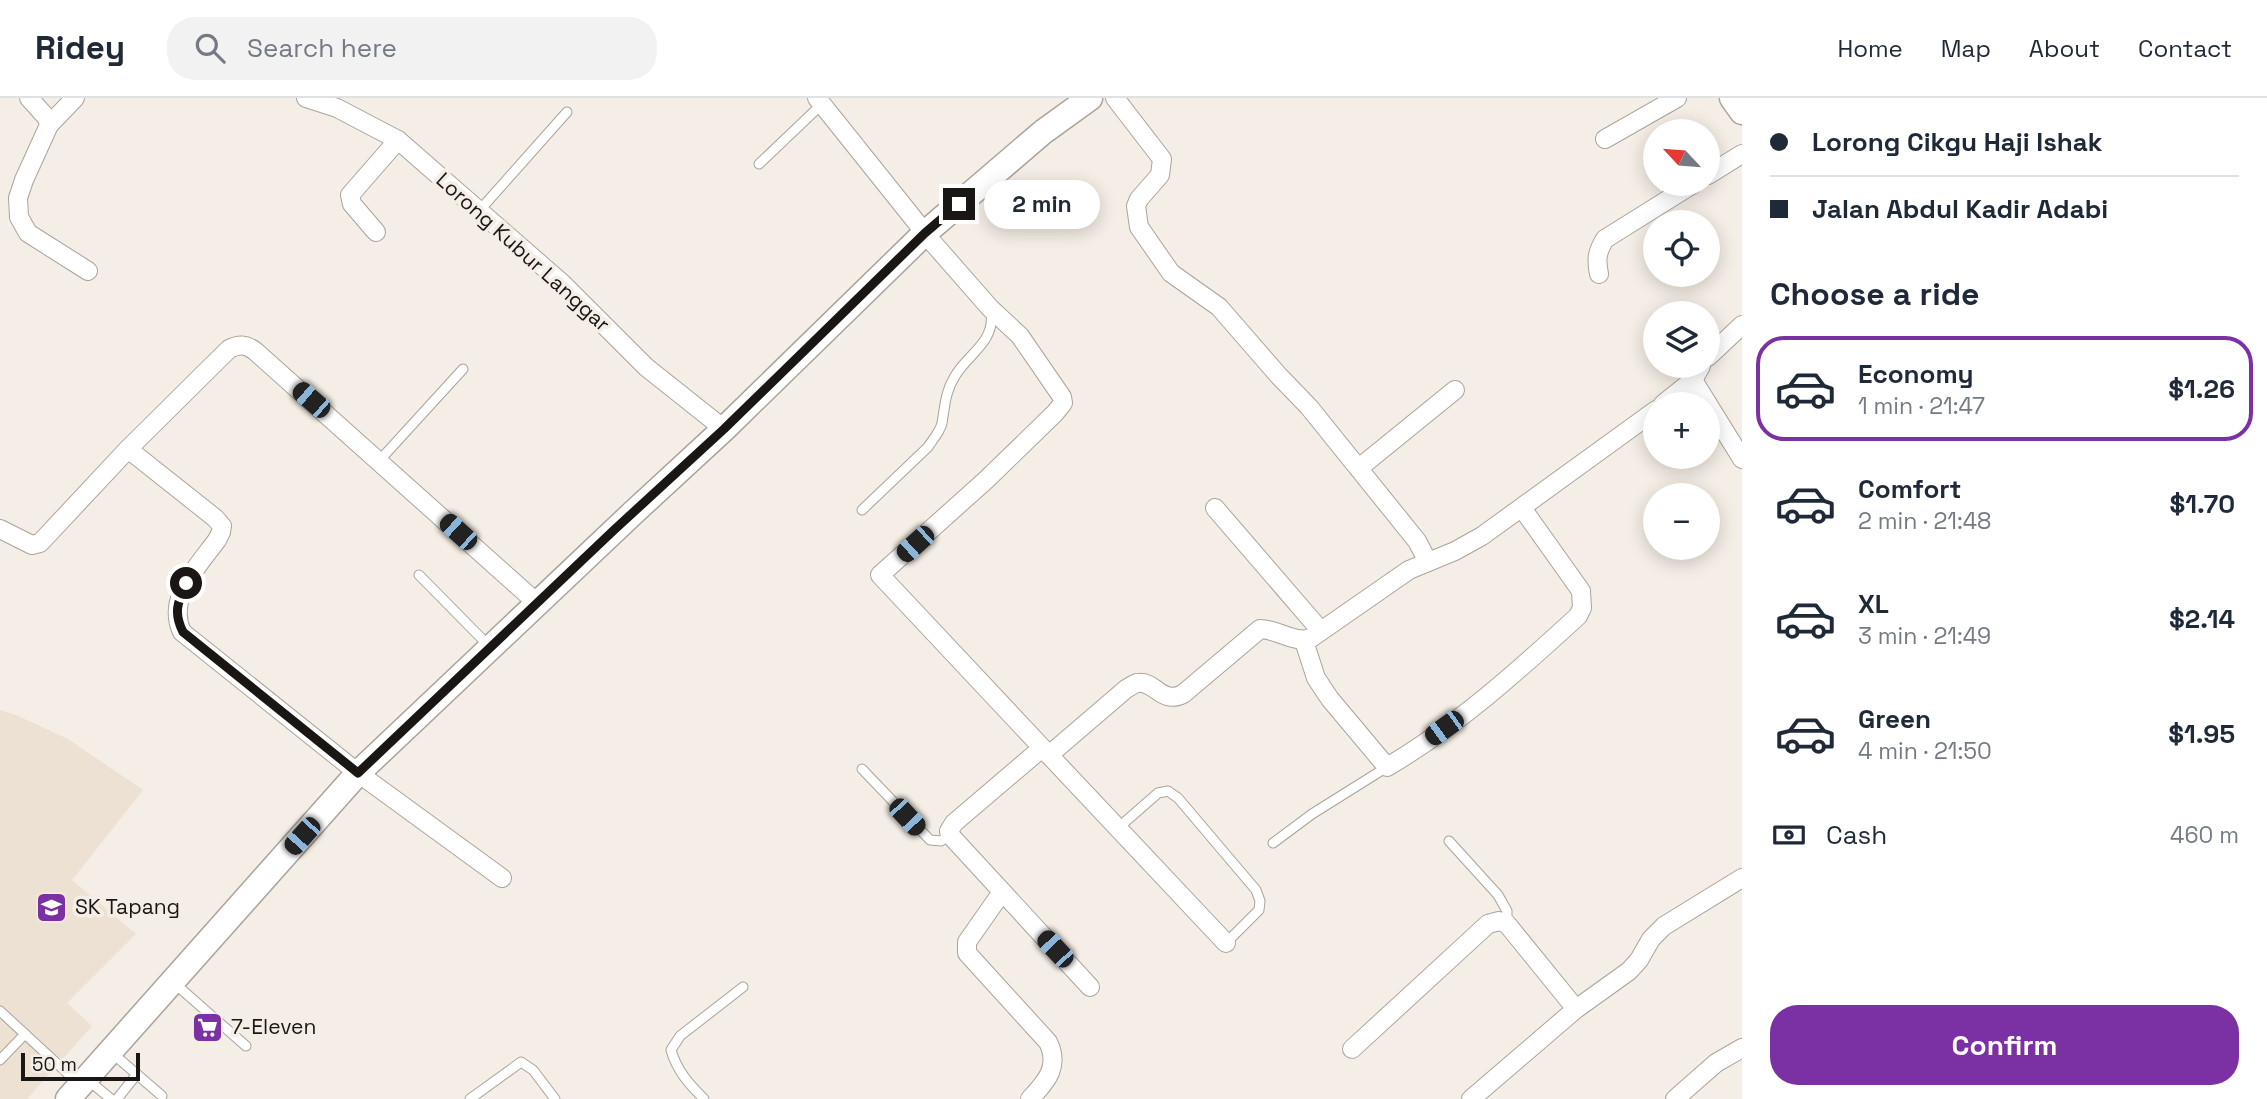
<!DOCTYPE html>
<html lang="en">
<head>
<meta charset="utf-8">
<style>
	body { margin:0; font-family:"Space Grotesk",sans-serif; background:#f2f2f3; color:#1f2937; height:100vh; display:flex; flex-direction:column; font-size:26px; white-space:nowrap }
	* { box-sizing:border-box; margin:0 }
	p { font-size:23px; color:#747a83 }
	.icon { flex:none; width:38px; height:38px; fill:none; stroke:currentColor; stroke-width:2; stroke-linecap:round; stroke-linejoin:round }
	.map { position:relative; flex:1; overflow:hidden }
	.side { display:flex; flex-direction:column; background:#fff; width:525px }
	.side>* { flex:none }
	.guide { display:grid; align-content:center; height:154px; padding:0 28px; background:#fff }
	.needle { width:46px; rotate:296deg }
	.controls { position:absolute; left:1643px; top:21px; display:grid; gap:14px }
	.controls a { display:grid; place-items:center; width:77px; height:77px; border-radius:50%; background:#fff; box-shadow:0 4px 18px #0003; font-size:35px }
	.scale { position:absolute; left:21px; bottom:18px; width:119px; box-sizing:border-box; padding-left:7px; border:4px solid #191614; border-top:0; font-size:19px; line-height:24px; white-space:nowrap; color:#191614; -webkit-text-stroke:5px #f5eee6; paint-order:stroke }
	.end { position:absolute; width:32px; height:32px; margin:-16px; border:9px solid #191614; background:#fff; box-shadow:0 0 0 4px #fff }
	.from { border-radius:50% }
	.bubble { position:absolute; height:49px; border-radius:24px; background:#fff; box-shadow:0 4px 18px #0003; font-size:23px; font-weight:700; line-height:49px; text-align:center }
	.car { position:absolute; width:21px; height:42px; margin:-21px -10px; border-radius:9px; box-shadow:0 0 5px 2px #0007; background:linear-gradient(#222 24%,#8ab4d8 0 40%,#222 0 76%,#8ab4d8 0 86%,#222 0) }
	.guide b { display:flex; align-items:center; gap:24px; height:66px; font-size:26px }
	.guide b+b { border-top:2px solid #e0e1e3 }
	.guide i { width:18px; height:18px; background:#1f2937 }
	ul { padding:0; list-style:none }
	li { display:flex; align-items:center; gap:21px; height:105px; margin:0 14px 10px; padding:0 14px; border:4px solid transparent; border-radius:28px }
	li div { flex:1 }
	li b { display:block; font-size:26px }
	li em { font-style:normal; font-weight:700 }
	li.current { border-color:#7b30a3 }
	li>.icon { width:63px; height:63px; stroke-width:1.5 }
	h2 { padding:0 28px; font-size:32px; line-height:84px }
	.pay { display:flex; align-items:center; gap:18px; height:77px; padding:0 28px; font-size:26px }
	.pay p { margin-inline-start:auto }
	.primary-button { display:flex; gap:14px; margin-top:auto; padding:14px 28px }
	.primary-button a { flex:1; height:80px; border-radius:28px; background:#7b30a3; color:#fff; font-size:28px; font-weight:700; line-height:80px; text-align:center }
	header { display:flex; align-items:center; gap:42px; box-sizing:border-box; height:98px; padding:0 35px; background:#fff; border-bottom:2px solid #e0e1e3 }
	header strong { font-size:33px }
	nav { display:flex; gap:38px; margin-inline-start:auto; font-size:24px }
	.search { width:490px; height:63px; background:#f2f2f3; display:flex; align-items:center; gap:18px; box-sizing:border-box; padding:0 24px; border-radius:28px; color:#747a83; font-size:26px }
	main { display:flex; flex:1; min-height:0 }
	.map>svg:first-child { display:block }
	.built { fill:#ede1d3 }
	.lines { fill:none; stroke-linecap:round; stroke-linejoin:round }
	.lane-casing { stroke:#aaa39c; stroke-width:11 }
	.street-casing { stroke:#aaa39c; stroke-width:20 }
	.secondary-casing { stroke:#aaa39c; stroke-width:27 }
	.lane { stroke:#fff; stroke-width:9 }
	.street { stroke:#fff; stroke-width:18 }
	.secondary { stroke:#fff; stroke-width:24 }
	.route { stroke:#191614; stroke-width:9 }
	.labels { text-anchor:middle; stroke-width:7; stroke-linejoin:round; paint-order:stroke }
	.street-label { font-size:21px; fill:#191614; stroke:#f5eee6 }
	.poi-label { font-size:21px; fill:#191614; stroke:#f5eee6; text-anchor:start }
</style>
</head>
<body>
<header>
<strong>Ridey</strong>
<div class="search"><svg class="icon" aria-label="search" viewBox="0 0 24 24"><circle cx="10" cy="10" r="6"/><path d="M15 15l6 6"/></svg>Search here</div>
<nav><a>Home</a><a>Map</a><a>About</a><a>Contact</a></nav>
</header>
<main>
<div class="map">
<svg width="1742" height="1001" viewBox="0 0 1742 1001">
	<rect width="100%" height="100%" fill="#f5eee6"/>
	<path class="built" d="M0,612L16,617L68,641L143,692L72,782L136,836L67,905L92,928L27,1001H0Z"/>
	<g class="lines">
		<defs>
			<g id="lane">
				<path d="M759,66L822,6"/>
				<path d="M479,113L567,14"/>
				<path d="M379,363L463,271"/>
				<path d="M862,412L928,349C933,341 940,334 942,325C945,308 945,294 955,278C968,256 995,244 991,215"/>
				<path d="M419,477L489,548"/>
				<path d="M862,671L930,742L941,743L950,737"/>
				<path d="M1118,730L1158,695L1168,693L1178,700L1256,792L1260,803L1259,812L1226,845"/>
				<path d="M1449,743L1498,797L1507,813V826"/>
				<path d="M1273,745L1312,716L1387,669"/>
				<path d="M173,884L246,948"/>
				<path d="M0,913L78,985"/>
				<path d="M111,954L162,998"/>
				<path d="M0,962L25,936"/>
				<path d="M88,982L111,1001"/>
				<path d="M117,1001L137,976"/>
				<path d="M470,1001L521,964L533,972L555,1001"/>
				<path d="M704,1001C689,986 677,973 671,952L680,938L743,889"/>
			</g>
			<g id="street">
				<path d="M29,0L47,20L49,27L24,82L18,100L19,119L28,135L88,173"/>
				<path d="M306,0L337,10L398,42L563,186L646,269L724,331"/>
				<path d="M817,0L933,145L990,210L1020,238L1062,299L1063,305L1055,315L986,382L880,477L1049,657L1126,591C1130,589 1133,586 1137,585C1155,582 1161,607 1183,596L1260,531C1277,531 1295,546 1311,540L1409,472L1455,453L1482,438L1656,312"/>
				<path d="M1115,0L1162,61L1160,77L1139,101L1136,108L1139,129L1171,175L1219,209L1279,278L1309,309L1417,443L1428,464"/>
				<path d="M49,27L75,0"/>
				<path d="M1605,41L1677,0"/>
				<path d="M1708,77L1742,56"/>
				<path d="M376,134L352,106L350,97L398,42"/>
				<path d="M1599,176C1596,161 1597,154 1605,141L1693,86"/>
				<path d="M1708,259L1742,227"/>
				<path d="M1693,282L1742,361"/>
				<path d="M1663,306L1693,282L1701,268"/>
				<path d="M1359,370L1455,292"/>
				<path d="M1215,410L1321,533"/>
				<path d="M0,431L32,447L40,445L128,351"/>
				<path d="M1304,543L1316,580L1330,601L1387,669C1457,628 1518,573 1578,518L1582,510L1581,493L1522,410"/>
				<path d="M1042,650L954,725L949,733L950,737L1090,889"/>
				<path d="M1049,657L1226,845"/>
				<path d="M502,780L358,675L182,534C166,500 198,468 217,442L221,434L222,428L215,420L128,351L229,251C239,246 246,246 255,253L537,505"/>
				<path d="M1002,794L967,844V855L1048,944C1060,968 1047,983 1030,1001"/>
				<path d="M1352,951L1488,826L1499,823L1507,826L1576,911"/>
				<path d="M1471,1001L1576,911L1629,873L1639,862L1651,841L1664,828L1742,780"/>
				<path d="M1675,1001L1716,965L1742,950"/>
			</g>
			<g id="secondary">
				<path d="M1732,0L1742,14"/>
				<path d="M68,1001L358,675L634,414L724,331L925,135L1043,34L1090,0"/>
			</g>
		</defs>
		<use href="#lane" class="lane-casing"/>
		<use href="#street" class="street-casing"/>
		<use href="#secondary" class="secondary-casing"/>
		<use href="#lane" class="lane"/>
		<use href="#street" class="street"/>
		<use href="#secondary" class="secondary"/>
	</g>
	<g class="lines">
		<path class="route" d="M186,485C178,504 173,514 183,534L358,675L614,432L724,331L925,135L959,106"/>
	</g>
	<defs>
		<symbol id="school-square" viewBox="-11 -11 22 22"><rect x="-9" y="-9" width="18" height="18" rx="4" fill="#7b30a3" stroke="#f5eee6"/><path d="M0-5L7-2L0 1L-7-2ZM-4 1L0 2.5L4 1V4Q0 6-4 4Z" fill="#fff"/></symbol>
		<symbol id="supermarket-square" viewBox="-11 -11 22 22"><rect x="-9" y="-9" width="18" height="18" rx="4" fill="#7b30a3" stroke="#f5eee6"/><path d="M-6-5.5h2.5l.6 2H6L4.5 2H-2.5L-4.4-4H-6ZM-1.5 3.2a1.3 1.3 0 1 0 .1 0ZM3 3.2a1.3 1.3 0 1 0 .1 0Z" fill="#fff"/></symbol>
	</defs>
	<g fill-rule="evenodd">
		<use href="#school-square" x="34" y="792" width="35" height="35"/>
		<use href="#supermarket-square" x="190" y="912" width="35" height="35"/>
	</g>
	<g class="labels">
		<g class="street-label">
			<text transform="translate(523 154) rotate(42)" y="7">Lorong Kubur Langgar</text>
		</g>
		<g class="poi-label">
			<text x="75" y="816">SK Tapang</text>
			<text x="231" y="936">7-Eleven</text>
		</g>
	</g>
</svg>
<div class="controls">
<a><svg class="needle" viewBox="-14 -14 28 28"><path d="M0-13l5 13h-10z" fill="#e53935"/><path d="M0 13l5-13h-10z" fill="#747a83"/></svg></a>
<a><svg class="icon" aria-label="locate" viewBox="0 0 24 24"><circle cx="12" cy="12" r="6"/><path d="M12 2v4M12 18v4M2 12h4M18 12h4"/></svg></a>
<a><svg class="icon" aria-label="layers" viewBox="0 0 24 24"><path d="M12 4l9 5-9 5-9-5zM3 14l9 5 9-5"/></svg></a>
<a>+</a>
<a>−</a>
</div>
<div class="scale">50 m</div>
<i class="end from" style="left:186px;top:485px"></i>
<i class="end" style="left:959px;top:106px"></i>
<div class="bubble" style="left:984px;top:82px;width:116px">2 min</div>
<i class="car" style="left:311px;top:302px;rotate:311deg"></i>
<i class="car" style="left:458px;top:434px;rotate:312deg"></i>
<i class="car" style="left:915px;top:446px;rotate:228deg"></i>
<i class="car" style="left:1444px;top:630px;rotate:234deg"></i>
<i class="car" style="left:907px;top:719px;rotate:137deg"></i>
<i class="car" style="left:302px;top:738px;rotate:222deg"></i>
<i class="car" style="left:1055px;top:851px;rotate:317deg"></i>
</div>
<section class="side">
<div class="guide">
<b><i class="from"></i>Lorong Cikgu Haji Ishak</b>
<b><i></i>Jalan Abdul Kadir Adabi</b>
</div>
<h2>Choose a ride</h2>
<ul>
<li class="current"><svg class="icon" aria-label="car" viewBox="0 0 24 24"><path d="M5 17H2v-5l4-1 3-4h7l3 4 3 1v5h-3M9 17h6M6 11h13"/><circle cx="7" cy="17" r="2"/><circle cx="17" cy="17" r="2"/></svg><div><b>Economy</b><p>1 min · 21:47</p></div><em>$1.26</em></li>
<li><svg class="icon" aria-label="car" viewBox="0 0 24 24"><path d="M5 17H2v-5l4-1 3-4h7l3 4 3 1v5h-3M9 17h6M6 11h13"/><circle cx="7" cy="17" r="2"/><circle cx="17" cy="17" r="2"/></svg><div><b>Comfort</b><p>2 min · 21:48</p></div><em>$1.70</em></li>
<li><svg class="icon" aria-label="car" viewBox="0 0 24 24"><path d="M5 17H2v-5l4-1 3-4h7l3 4 3 1v5h-3M9 17h6M6 11h13"/><circle cx="7" cy="17" r="2"/><circle cx="17" cy="17" r="2"/></svg><div><b>XL</b><p>3 min · 21:49</p></div><em>$2.14</em></li>
<li><svg class="icon" aria-label="car" viewBox="0 0 24 24"><path d="M5 17H2v-5l4-1 3-4h7l3 4 3 1v5h-3M9 17h6M6 11h13"/><circle cx="7" cy="17" r="2"/><circle cx="17" cy="17" r="2"/></svg><div><b>Green</b><p>4 min · 21:50</p></div><em>$1.95</em></li>
</ul>
<div class="pay"><svg class="icon" aria-label="cash" viewBox="0 0 24 24"><path d="M3 7h18v10H3z"/><circle cx="12" cy="12" r="2"/></svg>Cash<p>460 m</p></div>
<div class="primary-button"><a>Confirm</a></div>
</section>
</main>
</body>
</html>
